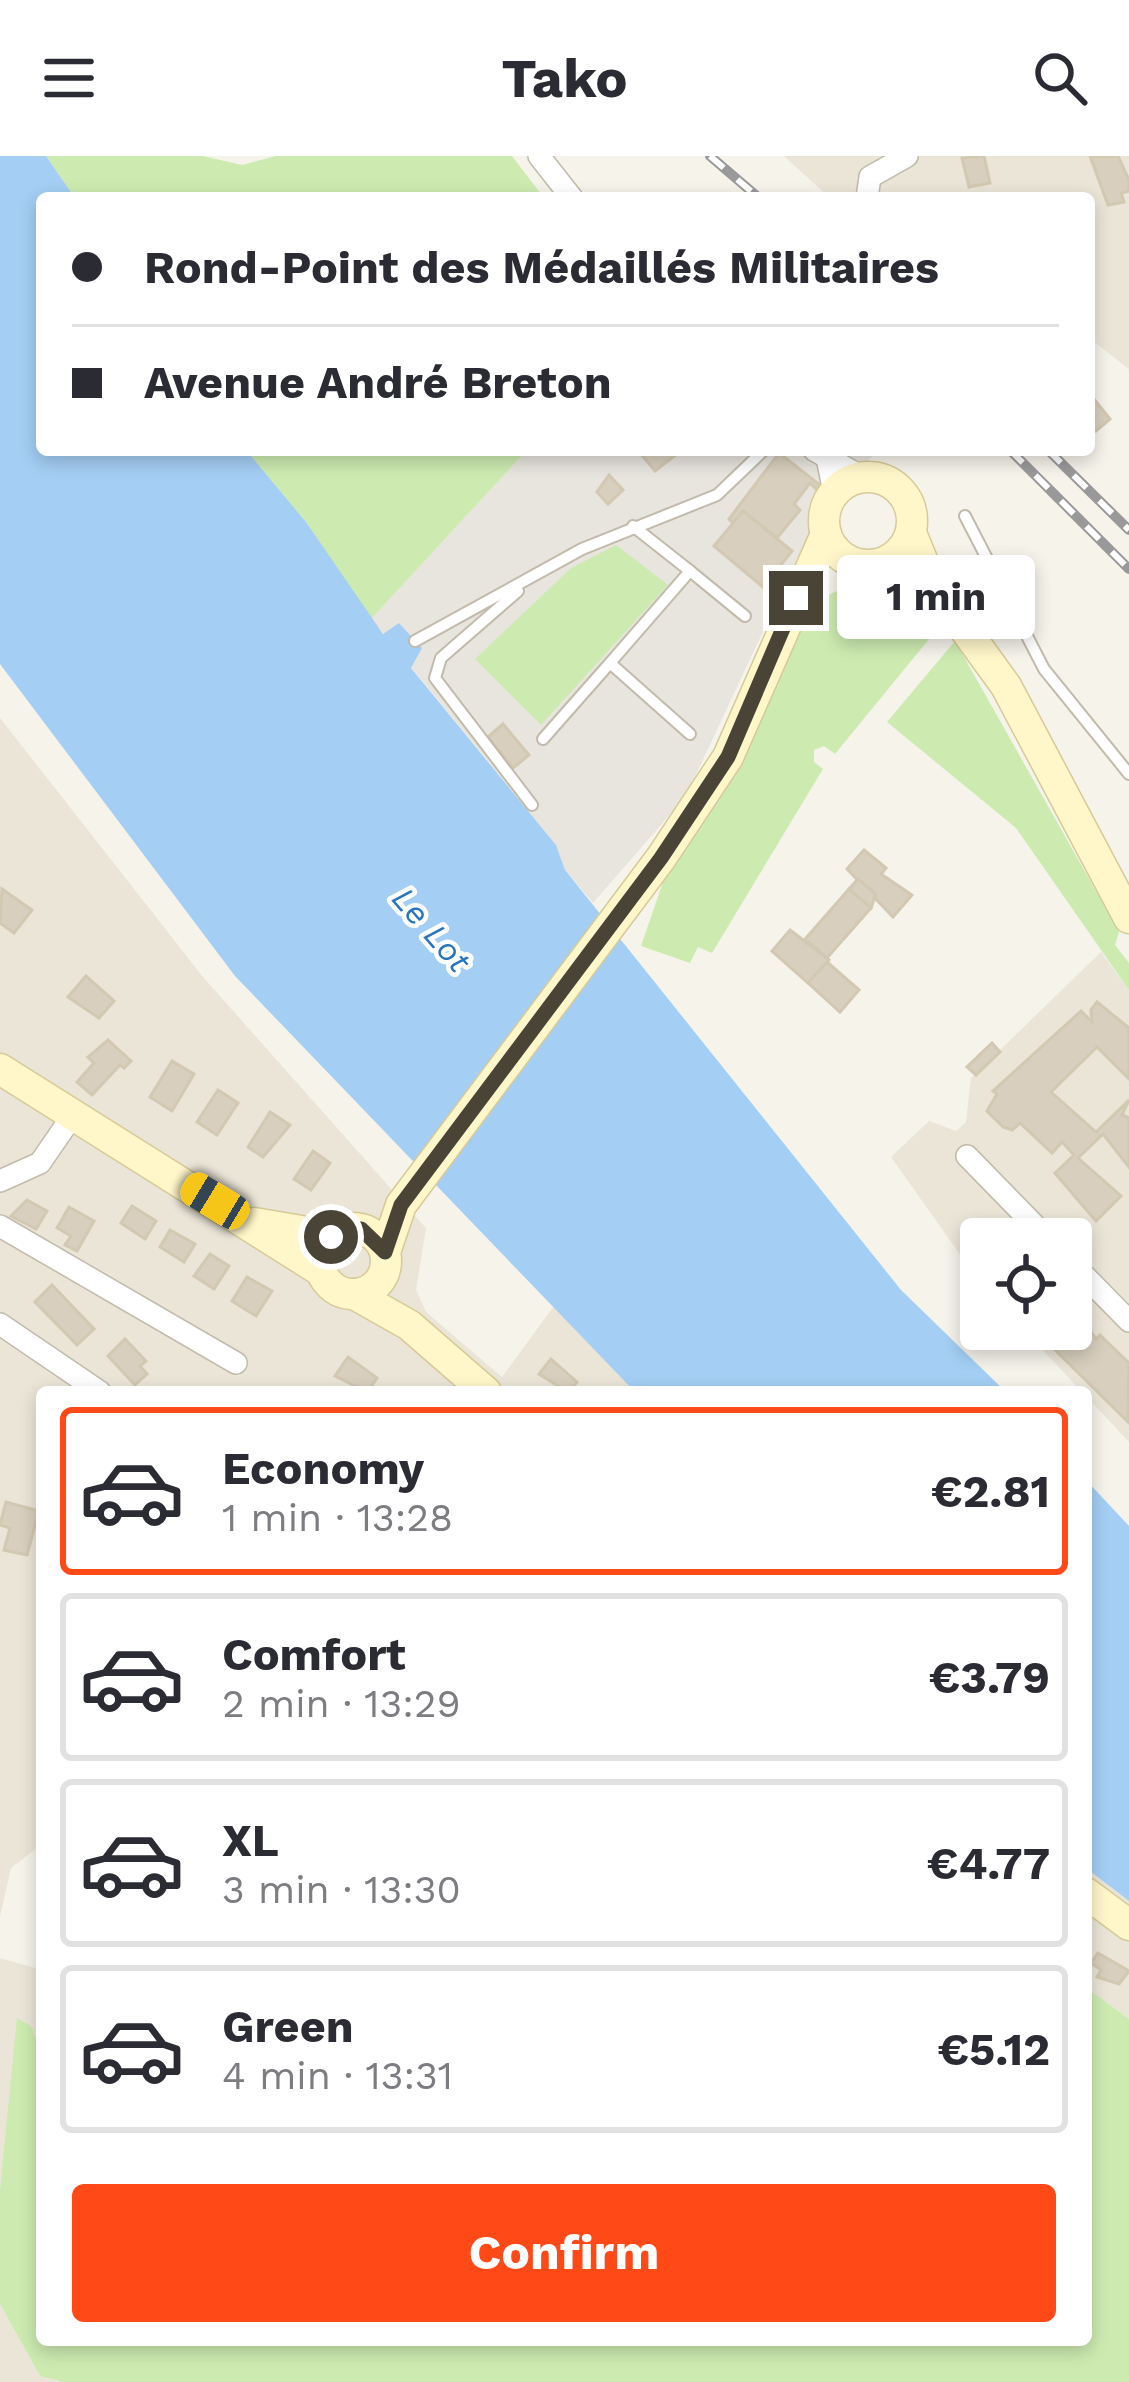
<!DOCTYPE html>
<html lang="en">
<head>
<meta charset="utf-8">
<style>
	body { margin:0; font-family:"Work Sans",sans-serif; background:#f7f7f7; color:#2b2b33; height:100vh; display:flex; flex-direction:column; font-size:45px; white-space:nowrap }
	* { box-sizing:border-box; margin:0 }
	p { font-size:39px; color:#7c7c81 }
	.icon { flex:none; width:66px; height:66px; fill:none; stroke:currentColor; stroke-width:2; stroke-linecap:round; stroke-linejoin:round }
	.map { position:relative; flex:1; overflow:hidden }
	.drawer { position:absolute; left:36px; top:1230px; width:1056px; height:960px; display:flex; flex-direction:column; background:#fff; border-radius:12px; box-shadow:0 6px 18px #0003 }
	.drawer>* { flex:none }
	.top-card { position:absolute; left:36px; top:36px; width:1059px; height:264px; border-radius:12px; box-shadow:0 6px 18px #0003; display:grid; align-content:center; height:264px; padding:0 36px; background:#fff }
	.fabs { position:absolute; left:960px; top:1062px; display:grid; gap:24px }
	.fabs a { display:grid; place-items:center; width:132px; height:132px; border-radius:12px; background:#fff; box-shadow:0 6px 18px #0003; font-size:60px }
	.end { position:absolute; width:54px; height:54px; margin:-27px; border:15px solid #4a4437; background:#fff; box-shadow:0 0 0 6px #fff }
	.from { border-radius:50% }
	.bubble { position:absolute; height:84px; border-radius:12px; background:#fff; box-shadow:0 6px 18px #0003; font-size:39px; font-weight:700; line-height:84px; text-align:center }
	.car { position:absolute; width:36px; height:72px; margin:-36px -18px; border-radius:15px; box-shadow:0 0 9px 3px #0007; background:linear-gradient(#f5c518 24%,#345 0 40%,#f5c518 0 76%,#345 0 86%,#f5c518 0) }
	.top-card b { display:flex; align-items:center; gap:42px; height:114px; font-size:45px }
	.top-card b+b { border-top:3px solid #e1e1e2 }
	.top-card i { width:30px; height:30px; background:#2b2b33 }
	ul { padding:21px 0 0; list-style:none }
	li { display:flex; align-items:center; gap:36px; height:168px; margin:0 24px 18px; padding:0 12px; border:6px solid #e1e1e2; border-radius:12px }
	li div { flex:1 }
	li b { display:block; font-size:45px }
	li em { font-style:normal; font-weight:700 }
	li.on { border-color:#ff4917 }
	li>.icon { width:108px; height:108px; stroke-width:1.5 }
	.cta { display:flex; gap:24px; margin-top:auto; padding:24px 36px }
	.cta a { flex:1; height:138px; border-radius:12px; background:#ff4917; color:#fff; font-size:48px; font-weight:700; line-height:138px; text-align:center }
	header { display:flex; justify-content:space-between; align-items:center; height:156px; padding:0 36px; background:#fff; font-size:54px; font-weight:700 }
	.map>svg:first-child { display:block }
	.residential { fill:#eae5d7 }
	.industrial { fill:#e8e4de }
	.green { fill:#cdebb1 }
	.water { fill:#a4cef4 }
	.building { fill:#d8cfbe; stroke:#d3c8b1; stroke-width:3 }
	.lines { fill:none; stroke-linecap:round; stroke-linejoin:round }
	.lane-casing { stroke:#c2bbab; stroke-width:14 }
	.street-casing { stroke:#c2bbab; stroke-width:24 }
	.secondary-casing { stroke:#d7ca98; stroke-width:33 }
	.lane { stroke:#fff; stroke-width:10 }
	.street { stroke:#fff; stroke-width:21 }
	.secondary { stroke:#fff6ca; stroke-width:30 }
	.rail-casing { stroke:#999; stroke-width:10 }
	.rail { stroke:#fff; stroke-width:6; stroke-dasharray:18; stroke-linecap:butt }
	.route { stroke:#4a4437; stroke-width:15 }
	.labels { text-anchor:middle; stroke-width:9; stroke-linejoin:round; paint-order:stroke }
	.water-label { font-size:33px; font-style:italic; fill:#2a75bc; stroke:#fff }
</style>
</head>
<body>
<header><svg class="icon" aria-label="menu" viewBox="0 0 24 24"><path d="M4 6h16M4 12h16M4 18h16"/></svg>Tako<svg class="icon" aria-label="search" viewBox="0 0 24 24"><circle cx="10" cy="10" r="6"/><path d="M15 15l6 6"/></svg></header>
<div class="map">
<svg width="1129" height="2226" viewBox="0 0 1129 2226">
	<rect width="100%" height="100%" fill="#f5f3ea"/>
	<g class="residential">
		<path d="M784,0H1129V213L1089,182V42H830Z"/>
		<path d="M0,562L203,821L426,1072L416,1134L426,1156L502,1221L554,1150L635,1236H42V1688L11,1712L0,1760Z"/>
		<path d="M1101,796L1129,834V1286L1023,1173H1071V1083H981V1128L891,1001L929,965L956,975L966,966L971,922Z"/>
		<path d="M1086,1712L1129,1745V1863L1086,1831Z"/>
		<path d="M0,1802L42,1814V1897L31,1871L8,1966L0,2033Z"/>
		<path d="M0,2148L40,2220L63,2226H0Z"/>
	</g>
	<path class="industrial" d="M527,294H877L804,388L686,640L593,747L565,714L556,689L411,511L422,492L399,467L384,478L371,463Z"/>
	<g class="green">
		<path d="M46,0H203L242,9L276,0H512L544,42H75Z"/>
		<path d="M246,294H527L371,463L306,366Z"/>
		<path d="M616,389L668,429L541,569L475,503L571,412Z"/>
		<path d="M864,423L907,433L943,466L835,598L824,590L814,594V606L823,613L712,797L698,791L690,807L641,790L663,726L745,598L801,474L828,439Z"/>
		<path d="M955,485L1119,776L1115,789L1129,807V834L1016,672L887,566Z"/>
		<path d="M1086,1831L1129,1863V2226H63L40,2220L0,2148V2033L17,1862L31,1870L42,1897V2184H1086Z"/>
	</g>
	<g class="water">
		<path d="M0,0H46L75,42H42V294H246L306,366L383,478L399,467L422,492L411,512L556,689L565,714L901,1134L1006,1236H635L235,820L0,508Z"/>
		<path d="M1086,1324L1129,1370V1745L1086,1712Z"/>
	</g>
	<g class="building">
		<path d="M984,0L990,27L969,31L962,2Z"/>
		<path d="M1090,0H1118L1129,24V35L1121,37L1124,46L1108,49Z"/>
		<path d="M1089,237L1110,263L1096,275L1089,267Z"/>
		<path d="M646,294H682L655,315L641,298Z"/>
		<path d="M779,297L820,329L817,334L810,327L794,348L800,354L777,382L743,355L733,367L729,363Z"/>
		<path d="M609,319L623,334L608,348L597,336Z"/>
		<path d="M743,355L792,395L763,431L714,390Z"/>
		<path d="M503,568L529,599L513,612L488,581Z"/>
		<path d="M864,694L886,712L881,718L912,739L893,761L847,713Z"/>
		<path d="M858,723L876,738L871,752L849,733Z"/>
		<path d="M2,733L32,754L14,777L0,767Z"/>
		<path d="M849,733L871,752L827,802L805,783Z"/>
		<path d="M790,774L829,804L808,827L772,795Z"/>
		<path d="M827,806L859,834L840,856L808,827Z"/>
		<path d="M86,820L114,845L99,862L68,841Z"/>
		<path d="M1097,846L1129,872V923L1097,891L1051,936L1096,976L1129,944L1122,959L1129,962V1011L1103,978L1078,1002L1121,1040L1096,1065L1055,1017L1074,999L1062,986L1052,997L1020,967L1012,974L1003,971L987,955L997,938L993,935L1081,855L1092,866L1091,854Z"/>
		<path d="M108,884L131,905L124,912L120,909L92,939L77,926L94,907L88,901Z"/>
		<path d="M992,887L1000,896L976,919L967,911Z"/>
		<path d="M172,905L194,918L172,955L150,941Z"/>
		<path d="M218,934L238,947L217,979L197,966Z"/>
		<path d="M270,956L290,969L263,1001L248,991Z"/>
		<path d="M313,995L330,1007L311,1034L294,1023Z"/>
		<path d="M27,1044L47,1055L36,1073L11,1060Z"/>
		<path d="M132,1050L156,1065L145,1083L121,1067Z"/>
		<path d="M69,1051L94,1065L77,1095L65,1089L71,1080L57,1072Z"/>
		<path d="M170,1074L195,1088L184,1106L160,1091Z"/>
		<path d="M210,1098L229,1110L214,1133L194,1120Z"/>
		<path d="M247,1121L272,1135L256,1160L232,1145Z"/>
		<path d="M52,1129L94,1173L77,1189L35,1146Z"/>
		<path d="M1071,1149L1096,1183L1100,1179L1129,1207L1128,1266L1047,1186L1056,1176L1053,1173H1071Z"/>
		<path d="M125,1183L146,1205L140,1210L147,1218L135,1229L108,1200Z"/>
		<path d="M348,1201L377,1222L367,1236L335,1220Z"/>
		<path d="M551,1203L577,1226L568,1236L539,1218Z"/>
		<path d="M6,1346L39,1355L27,1399L4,1394L10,1372L0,1369Z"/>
		<path d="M1098,1797L1129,1815L1119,1828L1097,1821L1101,1814L1091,1807Z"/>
	</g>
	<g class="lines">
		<defs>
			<g id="lane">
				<path d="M965,360L1044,513L1129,618"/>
				<path d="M633,370L690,415L610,507L690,578"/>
				<path d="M690,415L745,460"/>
				<path d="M518,435L441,502L435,522L532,649"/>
				<path d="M415,485L582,393L717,339L764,294"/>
				<path d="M543,583L610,507"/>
			</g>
			<g id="street">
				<path d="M539,0L572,42"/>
				<path d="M867,42L870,21L907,0"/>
				<path d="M814,294L862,321"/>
				<path d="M827,302L834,336"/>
				<path d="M967,1000L1048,1083"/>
				<path d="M0,1025L40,1007L73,959"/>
				<path d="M0,1070L236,1207"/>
				<path d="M1071,1106L1129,1165"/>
				<path d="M0,1168L100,1236"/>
			</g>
			<g id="secondary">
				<circle cx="868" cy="365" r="44"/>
				<path d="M911,377L932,428L1006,530L1129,762"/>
				<path d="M0,913L321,1115"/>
				<path d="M254,1067L331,1080"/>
				<circle cx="353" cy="1105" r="33"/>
				<path d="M385,1096L401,1049L661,702L728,601L826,378"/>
				<path d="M354,1138L409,1169L486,1236"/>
				<path d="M1086,1737L1129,1769"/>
			</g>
		</defs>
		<use href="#lane" class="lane-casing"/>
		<use href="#street" class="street-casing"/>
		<use href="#secondary" class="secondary-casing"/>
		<use href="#lane" class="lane"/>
		<use href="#street" class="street"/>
		<use href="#secondary" class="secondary"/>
		<defs>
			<g id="rail">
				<path d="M710,0L759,42"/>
				<path d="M1010,294L1129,413"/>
				<path d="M1048,294L1129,374"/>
			</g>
		</defs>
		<use href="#rail" class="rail-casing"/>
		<use href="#rail" class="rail"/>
	</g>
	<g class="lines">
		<path class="route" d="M331,1081L361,1073L385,1096L401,1049L661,702L728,601L796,442"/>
	</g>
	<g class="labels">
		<g class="water-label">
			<text transform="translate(432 773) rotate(49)" y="12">Le Lot</text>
		</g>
	</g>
</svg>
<div class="fabs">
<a><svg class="icon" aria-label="locate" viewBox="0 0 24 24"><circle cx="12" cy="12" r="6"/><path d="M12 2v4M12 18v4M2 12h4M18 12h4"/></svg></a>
</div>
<i class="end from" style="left:331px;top:1081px"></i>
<i class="end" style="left:796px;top:442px"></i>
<div class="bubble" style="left:837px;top:399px;width:198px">1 min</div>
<i class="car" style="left:215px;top:1045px;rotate:301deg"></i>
<div class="top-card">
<b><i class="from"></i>Rond-Point des Médaillés Militaires</b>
<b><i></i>Avenue André Breton</b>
</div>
<section class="drawer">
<ul>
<li class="on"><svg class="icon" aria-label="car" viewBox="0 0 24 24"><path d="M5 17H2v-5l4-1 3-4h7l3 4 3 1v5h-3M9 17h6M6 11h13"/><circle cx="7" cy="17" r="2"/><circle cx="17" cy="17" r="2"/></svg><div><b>Economy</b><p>1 min · 13:28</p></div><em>€2.81</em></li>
<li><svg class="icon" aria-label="car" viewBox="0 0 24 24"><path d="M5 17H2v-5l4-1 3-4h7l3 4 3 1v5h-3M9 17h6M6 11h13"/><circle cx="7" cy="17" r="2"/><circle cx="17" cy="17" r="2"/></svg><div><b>Comfort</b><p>2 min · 13:29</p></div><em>€3.79</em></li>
<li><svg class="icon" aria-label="car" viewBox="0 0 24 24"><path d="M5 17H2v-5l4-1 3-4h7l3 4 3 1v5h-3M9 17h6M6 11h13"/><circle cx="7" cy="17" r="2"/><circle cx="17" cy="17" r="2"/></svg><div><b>XL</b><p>3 min · 13:30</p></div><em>€4.77</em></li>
<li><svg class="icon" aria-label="car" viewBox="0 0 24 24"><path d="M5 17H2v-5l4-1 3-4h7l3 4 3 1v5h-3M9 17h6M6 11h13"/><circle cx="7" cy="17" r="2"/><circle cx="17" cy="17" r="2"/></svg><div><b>Green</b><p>4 min · 13:31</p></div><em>€5.12</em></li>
</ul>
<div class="cta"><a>Confirm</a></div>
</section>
</div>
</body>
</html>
